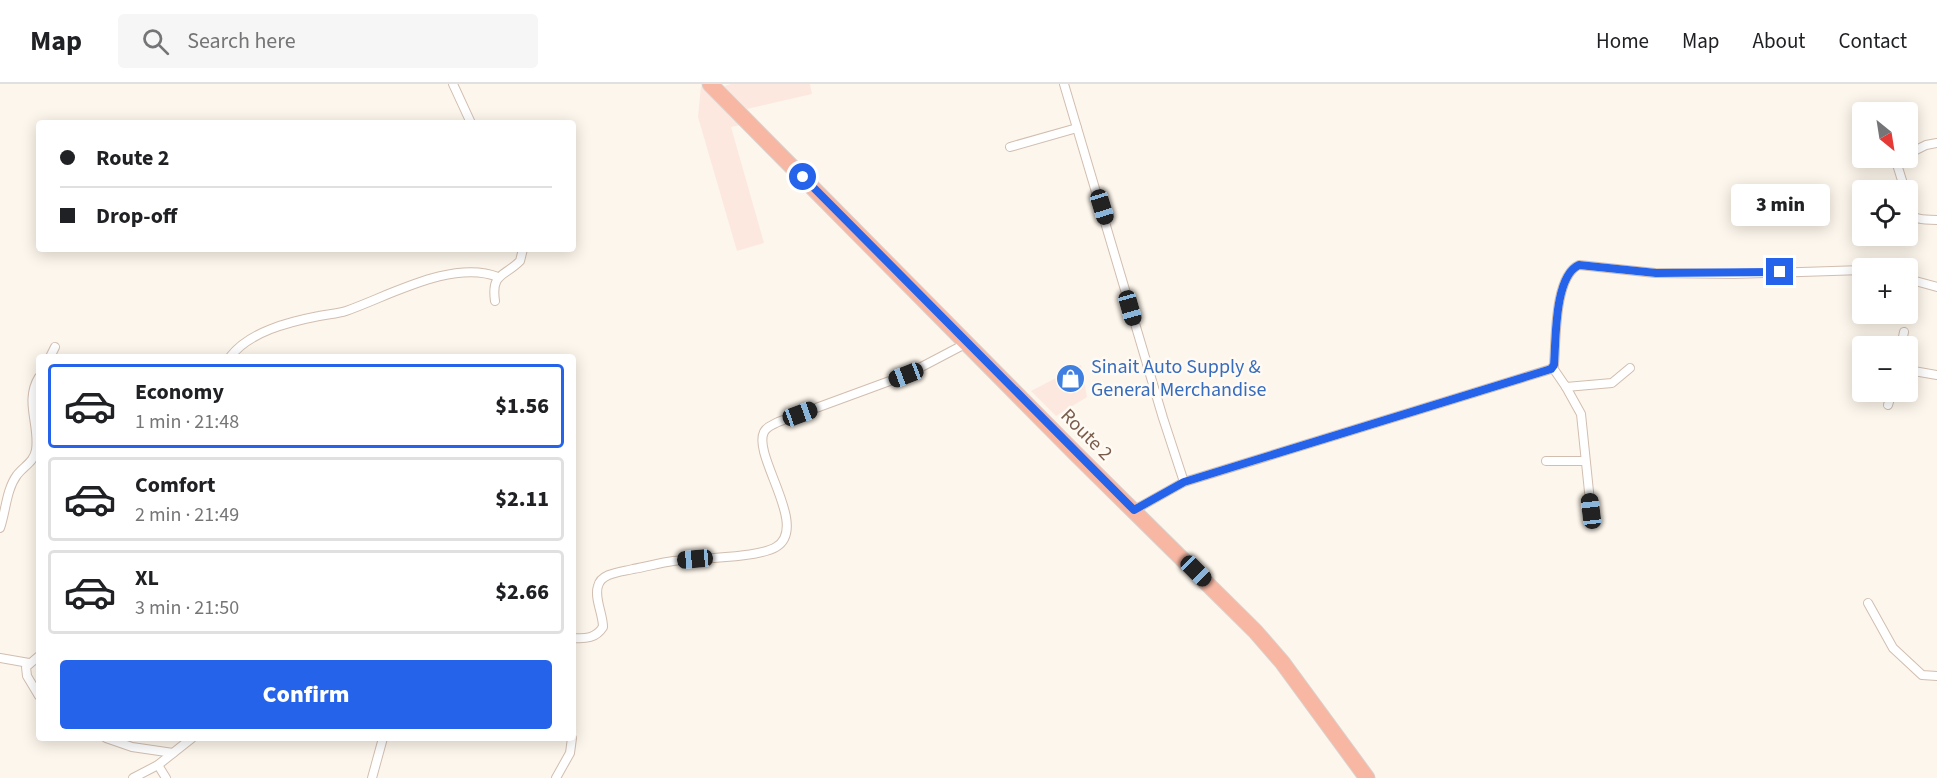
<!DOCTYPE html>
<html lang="en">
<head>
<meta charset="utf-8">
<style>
	body { margin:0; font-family:"Source Sans 3",sans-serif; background:#f6f6f6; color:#202124; height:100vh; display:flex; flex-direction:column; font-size:22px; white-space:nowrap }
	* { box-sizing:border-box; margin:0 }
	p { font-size:20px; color:#757577 }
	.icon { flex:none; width:33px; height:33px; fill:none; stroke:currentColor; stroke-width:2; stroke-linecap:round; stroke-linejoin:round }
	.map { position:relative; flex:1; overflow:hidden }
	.side { position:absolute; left:36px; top:270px; width:540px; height:387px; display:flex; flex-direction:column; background:#fff; border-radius:6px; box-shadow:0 3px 15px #0003 }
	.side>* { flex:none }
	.top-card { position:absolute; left:36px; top:36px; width:540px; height:132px; border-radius:6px; box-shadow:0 3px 15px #0003; display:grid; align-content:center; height:132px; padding:0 24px; background:#fff }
	.needle { width:39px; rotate:150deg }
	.fabs { position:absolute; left:1852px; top:18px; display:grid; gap:12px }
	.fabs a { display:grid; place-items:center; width:66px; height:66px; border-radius:6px; background:#fff; box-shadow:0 3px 15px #0003; font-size:30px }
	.end { position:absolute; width:27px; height:27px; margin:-14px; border:8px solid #2563eb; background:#fff; box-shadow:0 0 0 3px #fff }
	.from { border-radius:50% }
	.bubble { position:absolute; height:42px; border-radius:6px; background:#fff; box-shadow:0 3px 15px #0003; font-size:20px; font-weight:800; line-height:42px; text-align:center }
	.car { position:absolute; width:18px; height:36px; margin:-18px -9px; border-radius:8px; box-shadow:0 0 4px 2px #0007; background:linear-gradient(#222 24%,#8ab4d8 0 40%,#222 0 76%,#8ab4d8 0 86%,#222 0) }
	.top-card b { display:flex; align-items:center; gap:21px; height:57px; font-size:22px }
	.top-card b+b { border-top:2px solid #e0e0e0 }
	.top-card i { width:15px; height:15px; background:#202124 }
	ul { padding:10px 0 0; list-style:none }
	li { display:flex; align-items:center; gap:18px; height:84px; margin:0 12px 9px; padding:0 12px; border:3px solid #e0e0e0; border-radius:6px }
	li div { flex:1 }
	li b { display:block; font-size:22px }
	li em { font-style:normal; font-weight:800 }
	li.active { border-color:#2563eb }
	li>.icon { width:54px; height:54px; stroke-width:1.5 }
	.primary-button { display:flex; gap:12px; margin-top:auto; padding:12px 24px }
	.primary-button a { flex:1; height:69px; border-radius:6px; background:#2563eb; color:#fff; font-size:24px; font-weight:800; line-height:69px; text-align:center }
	header { display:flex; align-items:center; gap:36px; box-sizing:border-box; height:84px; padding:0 30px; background:#fff; border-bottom:2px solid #e0e0e0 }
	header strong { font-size:28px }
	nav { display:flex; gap:33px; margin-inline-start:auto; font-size:21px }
	.search { width:420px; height:54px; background:#f6f6f6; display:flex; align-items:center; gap:15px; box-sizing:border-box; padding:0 21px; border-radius:6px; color:#757577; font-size:22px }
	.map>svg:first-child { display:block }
	.commercial { fill:#fde8e0 }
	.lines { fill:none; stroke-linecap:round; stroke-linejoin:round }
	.street-casing { stroke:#d1beb0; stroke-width:10 }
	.highway-casing { stroke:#dad1cd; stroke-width:17 }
	.street { stroke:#fff; stroke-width:8 }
	.highway { stroke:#f7b7a3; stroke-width:15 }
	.route { stroke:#2563eb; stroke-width:8 }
	.labels { text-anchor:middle; stroke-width:5; stroke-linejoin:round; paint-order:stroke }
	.shop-label { font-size:20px; fill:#366cbe; stroke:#fffaf3; text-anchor:start }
	.street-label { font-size:20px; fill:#7a5c4d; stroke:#fffaf3 }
</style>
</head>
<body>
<header>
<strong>Map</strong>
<div class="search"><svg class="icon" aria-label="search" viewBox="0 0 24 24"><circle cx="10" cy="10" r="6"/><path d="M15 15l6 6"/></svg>Search here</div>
<nav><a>Home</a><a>Map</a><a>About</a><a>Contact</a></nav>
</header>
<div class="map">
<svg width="1937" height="694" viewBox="0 0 1937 694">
	<rect width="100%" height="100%" fill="#fdf6ec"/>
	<g class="commercial">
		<path d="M731,0H810L812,10L747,25L724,2Z"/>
		<path d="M701,2L740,41L731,43L764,159L737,167L698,33Z"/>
		<path d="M1081,281L1087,313L1056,332L1031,307Z"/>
	</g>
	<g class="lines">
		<defs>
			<g id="street">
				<path d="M453,0L471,39"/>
				<path d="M1064,0L1163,334L1184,398"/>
				<path d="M1010,63L1077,44"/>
				<path d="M1908,70L1926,61L1937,59"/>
				<path d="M1895,74L1905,106"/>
				<path d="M1908,123C1912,138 1924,135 1937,136"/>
				<path d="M1908,195L1937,203"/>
				<path d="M495,217C491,189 504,193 520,177L523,165"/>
				<path d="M1901,262L1904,248"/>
				<path d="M50,273L55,263"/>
				<path d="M230,273C249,248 288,238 319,232C328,230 337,230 346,227C389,212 453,175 498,193"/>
				<path d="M1553,284L1566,303L1612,299L1630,284"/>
				<path d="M1908,286L1937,291"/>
				<path d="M1566,303L1581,330L1591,427"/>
				<path d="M1888,321L1892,308"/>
				<path d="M1546,377H1585"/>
				<path d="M1134,426L1184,398L1551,285L1554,281C1556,257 1554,192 1579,181L1655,189L1734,190L1863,186"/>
				<path d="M0,444C6,427 6,406 17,391C24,382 34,378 36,366C40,341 24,317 39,293"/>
				<path d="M1868,519L1893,564L1922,591L1937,592"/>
				<path d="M573,554C586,555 596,554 603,543C603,530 594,514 598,502C601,489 621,488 633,485C646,483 659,479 673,477C697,474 758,474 776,463C810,443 752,372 764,348C767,342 773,341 778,338L906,291L967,259"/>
				<path d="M39,572L26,583L27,592L39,612"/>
				<path d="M0,574L29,579"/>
				<path d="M106,654L132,663L173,669"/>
				<path d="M158,681L166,694"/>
				<path d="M133,694L158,681L192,654"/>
				<path d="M372,694L383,654"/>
				<path d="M556,694L570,669L572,654"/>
			</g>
			<path id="highway" d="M710,0L1075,369L1255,547L1282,578L1367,694"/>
		</defs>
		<use href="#street" class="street-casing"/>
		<use href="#highway" class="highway-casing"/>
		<use href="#street" class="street"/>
		<use href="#highway" class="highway"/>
	</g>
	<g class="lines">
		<path class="route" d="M803,93L1134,426L1184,398L1551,285L1554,281C1556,257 1554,192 1579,181L1656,189L1780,188"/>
	</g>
	<defs>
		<symbol id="shop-disc" viewBox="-11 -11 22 22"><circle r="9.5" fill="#3f7fe0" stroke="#fffaf3"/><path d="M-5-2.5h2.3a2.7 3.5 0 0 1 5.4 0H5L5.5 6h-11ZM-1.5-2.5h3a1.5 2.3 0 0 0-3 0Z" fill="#fff"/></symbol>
	</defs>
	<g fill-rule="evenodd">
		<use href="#shop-disc" x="1054" y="278" width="33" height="33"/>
	</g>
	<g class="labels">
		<g class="shop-label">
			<text x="1091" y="289">Sinait Auto Supply &amp;<tspan x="1091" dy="23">General Merchandise</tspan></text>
		</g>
		<g class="street-label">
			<text transform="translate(1087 350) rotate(45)" y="7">Route 2</text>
		</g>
	</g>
</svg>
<div class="fabs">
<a><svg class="needle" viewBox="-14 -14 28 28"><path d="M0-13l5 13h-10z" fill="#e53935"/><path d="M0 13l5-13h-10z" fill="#757577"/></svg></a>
<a><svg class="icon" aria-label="locate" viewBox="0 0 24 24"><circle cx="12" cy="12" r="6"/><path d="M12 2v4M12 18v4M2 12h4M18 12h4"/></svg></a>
<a>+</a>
<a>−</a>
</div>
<i class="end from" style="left:803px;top:93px"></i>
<i class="end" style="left:1780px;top:188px"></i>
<div class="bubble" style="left:1731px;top:100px;width:99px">3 min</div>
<i class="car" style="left:1102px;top:123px;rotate:163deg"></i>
<i class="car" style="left:1130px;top:224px;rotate:164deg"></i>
<i class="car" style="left:906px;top:291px;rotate:249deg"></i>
<i class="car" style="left:800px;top:330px;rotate:70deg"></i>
<i class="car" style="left:1591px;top:427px;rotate:353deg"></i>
<i class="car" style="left:695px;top:475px;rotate:265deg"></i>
<i class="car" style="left:1196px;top:487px;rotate:135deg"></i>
<div class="top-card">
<b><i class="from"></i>Route 2</b>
<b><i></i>Drop-off</b>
</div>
<section class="side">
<ul>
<li class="active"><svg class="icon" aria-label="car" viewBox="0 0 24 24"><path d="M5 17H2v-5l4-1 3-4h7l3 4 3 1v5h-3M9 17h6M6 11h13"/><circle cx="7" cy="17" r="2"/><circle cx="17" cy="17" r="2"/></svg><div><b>Economy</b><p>1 min · 21:48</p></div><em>$1.56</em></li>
<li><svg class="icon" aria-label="car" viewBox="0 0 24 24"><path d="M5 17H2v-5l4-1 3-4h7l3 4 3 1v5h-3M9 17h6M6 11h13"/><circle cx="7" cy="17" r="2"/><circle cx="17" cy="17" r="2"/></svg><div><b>Comfort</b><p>2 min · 21:49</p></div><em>$2.11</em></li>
<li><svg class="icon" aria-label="car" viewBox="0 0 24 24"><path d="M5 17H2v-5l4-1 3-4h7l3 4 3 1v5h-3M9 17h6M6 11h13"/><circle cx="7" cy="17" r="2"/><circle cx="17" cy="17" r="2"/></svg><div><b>XL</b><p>3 min · 21:50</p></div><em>$2.66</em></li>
</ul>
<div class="primary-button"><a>Confirm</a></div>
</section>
</div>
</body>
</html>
